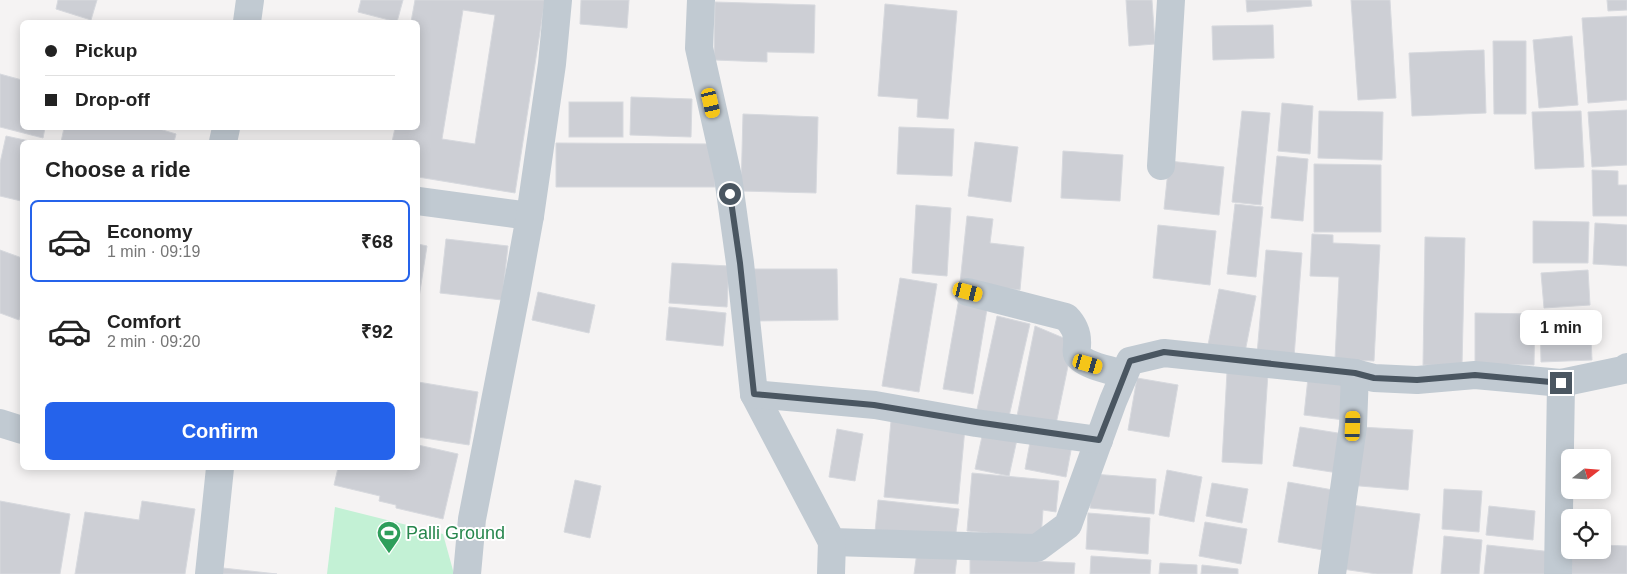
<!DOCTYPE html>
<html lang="en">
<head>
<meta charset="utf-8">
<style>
	body { margin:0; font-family:Arial,sans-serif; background:#f6f6f6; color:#222; height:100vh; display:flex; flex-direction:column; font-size:19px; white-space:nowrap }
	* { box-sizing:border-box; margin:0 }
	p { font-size:16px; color:#767676 }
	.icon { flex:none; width:28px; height:28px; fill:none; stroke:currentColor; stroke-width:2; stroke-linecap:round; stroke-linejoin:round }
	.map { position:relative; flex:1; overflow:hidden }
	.panel { position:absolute; left:20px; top:140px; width:400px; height:330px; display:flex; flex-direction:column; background:#fff; border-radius:8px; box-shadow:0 2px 12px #0003 }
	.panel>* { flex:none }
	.guide { position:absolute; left:20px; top:20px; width:400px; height:110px; border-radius:8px; box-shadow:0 2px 12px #0003; display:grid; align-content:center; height:110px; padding:0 25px; background:#fff }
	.needle { width:32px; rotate:73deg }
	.buttons { position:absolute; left:1561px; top:449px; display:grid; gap:10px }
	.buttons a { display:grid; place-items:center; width:50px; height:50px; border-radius:8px; background:#fff; box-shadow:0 2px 12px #0003; font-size:25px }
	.end { position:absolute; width:22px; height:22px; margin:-11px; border:6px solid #4a5661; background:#fff; box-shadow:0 0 0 2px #fff }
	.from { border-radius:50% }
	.bubble { position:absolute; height:35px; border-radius:8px; background:#fff; box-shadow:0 2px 12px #0003; font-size:16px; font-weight:800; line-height:35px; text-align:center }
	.car { position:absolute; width:15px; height:30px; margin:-15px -8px; border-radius:6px; box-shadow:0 0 4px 1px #0007; background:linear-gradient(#f5c518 24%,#345 0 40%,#f5c518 0 76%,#345 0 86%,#f5c518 0) }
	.guide b { display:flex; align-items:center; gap:18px; height:48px; font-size:19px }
	.guide b+b { border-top:1px solid #e0e0e0 }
	.guide i { width:12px; height:12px; background:#222 }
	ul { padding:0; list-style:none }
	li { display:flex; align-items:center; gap:15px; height:82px; margin:0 10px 8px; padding:0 15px; border:2px solid transparent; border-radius:8px }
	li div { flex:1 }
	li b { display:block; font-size:19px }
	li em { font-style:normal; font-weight:800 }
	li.on { border-color:#2563eb }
	li>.icon { width:45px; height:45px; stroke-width:1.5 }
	h2 { padding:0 25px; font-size:22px; line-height:60px }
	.action { display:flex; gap:10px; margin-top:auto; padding:10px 25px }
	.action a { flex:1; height:58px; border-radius:8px; background:#2563eb; color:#fff; font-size:20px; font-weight:800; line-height:58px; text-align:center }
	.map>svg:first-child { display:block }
	.green { fill:#c3f1d5 }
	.building { fill:#cdcfd5; stroke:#d7d9de; fill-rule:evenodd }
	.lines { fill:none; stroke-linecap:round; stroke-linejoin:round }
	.minor { stroke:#c1cad2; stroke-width:28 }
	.route { stroke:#4a5661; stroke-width:6 }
	.labels { text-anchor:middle; stroke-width:4; stroke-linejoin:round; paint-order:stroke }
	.leisure-label { font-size:18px; fill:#27864d; stroke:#fff; text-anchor:start }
</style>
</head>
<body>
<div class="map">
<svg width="1627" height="574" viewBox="0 0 1627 574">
	<rect width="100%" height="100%" fill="#f5f3f3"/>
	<path class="green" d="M335,507L443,534L454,574H327Z"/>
	<g class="building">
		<path d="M58,0H97L91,20L56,9Z"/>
		<path d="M361,0H403L397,22L358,12Z"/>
		<path d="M415,0H545L515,193L418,177V142H392L395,128H418V22H411ZM463,10L495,15L475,144L442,139Z"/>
		<path d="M581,0H629L627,28L580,24Z"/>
		<path d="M1126,0H1152L1155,44L1129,46Z"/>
		<path d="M1246,0H1311L1312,6L1247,12Z"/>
		<path d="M1351,0H1390L1396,98L1358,100Z"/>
		<path d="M1607,0H1627V10L1608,11Z"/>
		<path d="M715,2L815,5L814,53L767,52V62L714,60Z"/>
		<path d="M885,4L957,11L948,119L917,117L918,99L878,96Z"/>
		<path d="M1627,16V100L1588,103L1582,18Z"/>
		<path d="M1273,25L1274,58L1213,60L1212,26Z"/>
		<path d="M1572,36L1578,105L1539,108L1533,40Z"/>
		<path d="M1493,41H1526V114H1494Z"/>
		<path d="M1484,50L1486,113L1412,116L1409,53Z"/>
		<path d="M0,74L22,80V128H45L43,138L0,127Z"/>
		<path d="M631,97L692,99L691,137L630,135Z"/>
		<rect x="569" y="102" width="54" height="35"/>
		<path d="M1282,103L1313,106L1310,154L1278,151Z"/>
		<path d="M1627,110V165L1592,167L1588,112Z"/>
		<path d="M1242,111L1270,113L1261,205L1232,202Z"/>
		<path d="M1319,111L1383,112L1382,160L1318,158Z"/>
		<path d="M1581,111L1584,167L1535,169L1532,112Z"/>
		<path d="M743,114L818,117L816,193L741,191Z"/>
		<path d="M899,127L954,129L952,176L897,174Z"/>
		<path d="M64,128H156L176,134L174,142H61Z"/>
		<path d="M6,136L34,142H22V192L21,201L0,196V163Z"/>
		<path d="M975,142L1018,147L1011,202L968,196Z"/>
		<path d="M556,143L715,144V187H556Z"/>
		<path d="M1063,151L1123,155L1120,201L1061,198Z"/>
		<path d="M1277,156L1308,159L1303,221L1271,218Z"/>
		<path d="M1169,161L1224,167L1219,215L1164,209Z"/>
		<path d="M1314,164L1381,165V232H1314Z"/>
		<path d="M1592,170L1618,171V185H1627V216H1593Z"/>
		<path d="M1235,204L1263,207L1256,277L1227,274Z"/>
		<path d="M916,205L951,208L947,276L912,273Z"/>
		<path d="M967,216L993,219L990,243L1024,247L1020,290L960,283Z"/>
		<path d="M1533,221L1589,222L1588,263H1533Z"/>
		<path d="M1595,223L1627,225V266L1593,264Z"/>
		<path d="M1158,225L1216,231L1210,285L1153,278Z"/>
		<path d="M1312,234L1333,235V243L1380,245L1374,361L1335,359L1339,277L1310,276Z"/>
		<path d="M1425,237L1465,238L1462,366L1423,365Z"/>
		<path d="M446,239L508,246L502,300L440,293Z"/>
		<path d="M418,244L427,246L418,304Z"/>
		<path d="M0,250L22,258V311L19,320L0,313Z"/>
		<path d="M1266,250L1302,253L1294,357L1257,354Z"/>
		<path d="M672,263L729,266L727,307L669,303Z"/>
		<path d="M754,269H837L838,320L754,321Z"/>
		<path d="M1588,270L1590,305L1544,308L1541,273Z"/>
		<path d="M900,278L937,284L919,392L882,386Z"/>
		<path d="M1219,289L1256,296L1245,352L1208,345Z"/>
		<path d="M538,292L595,305L589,333L532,320Z"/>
		<path d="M959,298L988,303L973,394L943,389Z"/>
		<path d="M669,307L726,313L723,346L666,340Z"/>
		<path d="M1475,313L1535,314L1534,365L1475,364Z"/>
		<path d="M1590,315L1592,360L1541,362L1540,317Z"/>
		<path d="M997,316L1030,324L1008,421L976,414Z"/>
		<path d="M1035,326L1073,342L1055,429L1016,421Z"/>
		<path d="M1227,372L1268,373L1262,464L1222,462Z"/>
		<path d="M1137,378L1178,385L1169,437L1128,430Z"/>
		<path d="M1308,378L1348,383L1344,420L1304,415Z"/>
		<path d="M418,382L478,392L469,445L418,437Z"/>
		<path d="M891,421L965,428L958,504L884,497Z"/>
		<path d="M984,427L1018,435L1009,476L975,469Z"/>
		<path d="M1300,427L1344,434L1338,473L1293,466Z"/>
		<path d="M1360,427L1413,430L1408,490L1348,485Z"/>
		<path d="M837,429L863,434L855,481L829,477Z"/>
		<path d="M1031,437L1072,445L1066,477L1025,469Z"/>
		<path d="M418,445L458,454L443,519L396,508V505L379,501L380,496L334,485L338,468H418Z"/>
		<path d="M1167,470L1202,477L1194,522L1159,515Z"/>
		<path d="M972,473L1059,481L1056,512L1043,510L1041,538L967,531Z"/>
		<path d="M1093,474L1156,479L1154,514L1090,508Z"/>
		<path d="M575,480L601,486L590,538L564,532Z"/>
		<path d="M1288,482L1333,490L1323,550L1278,542Z"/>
		<path d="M1212,483L1248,489L1242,523L1206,516Z"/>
		<path d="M1444,489L1482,491L1479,532L1442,529Z"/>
		<path d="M878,500L959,509L955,540L875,532Z"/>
		<path d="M0,501L70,514L60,574H0Z"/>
		<path d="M142,501L195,509L185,574H75L85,512L139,520Z"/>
		<path d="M1351,505L1420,514L1412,574H1377L1342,569Z"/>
		<path d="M1489,506L1535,511L1533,540L1486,535Z"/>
		<path d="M1088,513L1150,518L1148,554L1086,549Z"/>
		<path d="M1205,522L1247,529L1241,564L1199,556Z"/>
		<path d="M1444,536L1482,540L1479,574H1441Z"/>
		<path d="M1487,545L1553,552L1551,574H1484Z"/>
		<path d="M1602,545L1627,546V574H1570L1571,550H1602Z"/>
		<path d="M917,552L957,557L955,574H914Z"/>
		<path d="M1091,556L1151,560L1150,574H1090Z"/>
		<path d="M970,558L1075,563L1074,574H970Z"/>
		<path d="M1160,563L1197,565V574H1159Z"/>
		<path d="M1202,565L1238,569V574H1201Z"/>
		<path d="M223,568L277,574H222Z"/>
	</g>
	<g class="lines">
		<g class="minor">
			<path d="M701,0L699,48L728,177L740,263L754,394L832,542L1037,548L1068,525L1113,401L1130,361L1164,353L1355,373L1374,378L1417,380L1475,375L1561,383L1623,370L1627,367"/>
			<path d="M247,22L250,0"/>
			<path d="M223,142L226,128"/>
			<path d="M1161,166L1171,0"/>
			<path d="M418,201L530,216"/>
			<path d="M968,292L1066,317C1075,326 1078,334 1077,346C1077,349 1076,352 1077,354C1081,365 1114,371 1124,374"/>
			<path d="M754,394L875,405L976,423L1099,440"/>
			<path d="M0,423L22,430"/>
			<path d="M209,574L220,468"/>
			<path d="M467,574L472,519L516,293L530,216L552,64L558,0"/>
			<path d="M831,574L832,542"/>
			<path d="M1332,574L1353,426L1355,373"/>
			<path d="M1558,574L1561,383"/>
		</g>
	</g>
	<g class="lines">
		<path class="route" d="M730,194L740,263L754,394L874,405L976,422L1099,440L1130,361L1164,352L1355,373L1374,378L1417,380L1475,375L1561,383"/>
	</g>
	<defs>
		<symbol id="stadium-pin" viewBox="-11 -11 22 30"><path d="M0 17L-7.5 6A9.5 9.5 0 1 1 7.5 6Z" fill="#2e9e5b" stroke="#fff"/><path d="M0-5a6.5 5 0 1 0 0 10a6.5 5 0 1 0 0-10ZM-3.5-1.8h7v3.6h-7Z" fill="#fff"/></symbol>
	</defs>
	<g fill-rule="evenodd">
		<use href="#stadium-pin" x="375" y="519" width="28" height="38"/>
	</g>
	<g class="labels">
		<g class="leisure-label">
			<text x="406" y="539">Palli Ground</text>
		</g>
	</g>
</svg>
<div class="buttons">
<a><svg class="needle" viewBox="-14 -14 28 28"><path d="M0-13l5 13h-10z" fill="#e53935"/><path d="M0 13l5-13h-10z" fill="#767676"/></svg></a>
<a><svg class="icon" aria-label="locate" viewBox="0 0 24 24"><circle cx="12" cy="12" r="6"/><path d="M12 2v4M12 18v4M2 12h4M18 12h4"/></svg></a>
</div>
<i class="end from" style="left:730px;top:194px"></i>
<i class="end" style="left:1561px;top:383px"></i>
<div class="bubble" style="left:1520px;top:310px;width:82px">1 min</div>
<i class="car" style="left:711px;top:103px;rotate:167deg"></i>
<i class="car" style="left:968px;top:292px;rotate:104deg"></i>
<i class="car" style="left:1088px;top:364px;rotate:106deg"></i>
<i class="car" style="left:1353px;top:426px;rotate:2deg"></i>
<div class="guide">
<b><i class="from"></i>Pickup</b>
<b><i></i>Drop-off</b>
</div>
<section class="panel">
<h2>Choose a ride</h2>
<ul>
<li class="on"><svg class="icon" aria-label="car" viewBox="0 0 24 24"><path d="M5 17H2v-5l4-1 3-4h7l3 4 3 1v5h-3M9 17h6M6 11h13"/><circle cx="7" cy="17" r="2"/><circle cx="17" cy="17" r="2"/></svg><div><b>Economy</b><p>1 min · 09:19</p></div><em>₹68</em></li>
<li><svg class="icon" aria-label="car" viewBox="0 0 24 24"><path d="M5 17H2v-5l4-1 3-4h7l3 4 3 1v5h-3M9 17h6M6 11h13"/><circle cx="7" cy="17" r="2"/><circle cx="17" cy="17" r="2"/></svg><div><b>Comfort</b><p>2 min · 09:20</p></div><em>₹92</em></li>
</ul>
<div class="action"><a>Confirm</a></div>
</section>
</div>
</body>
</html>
